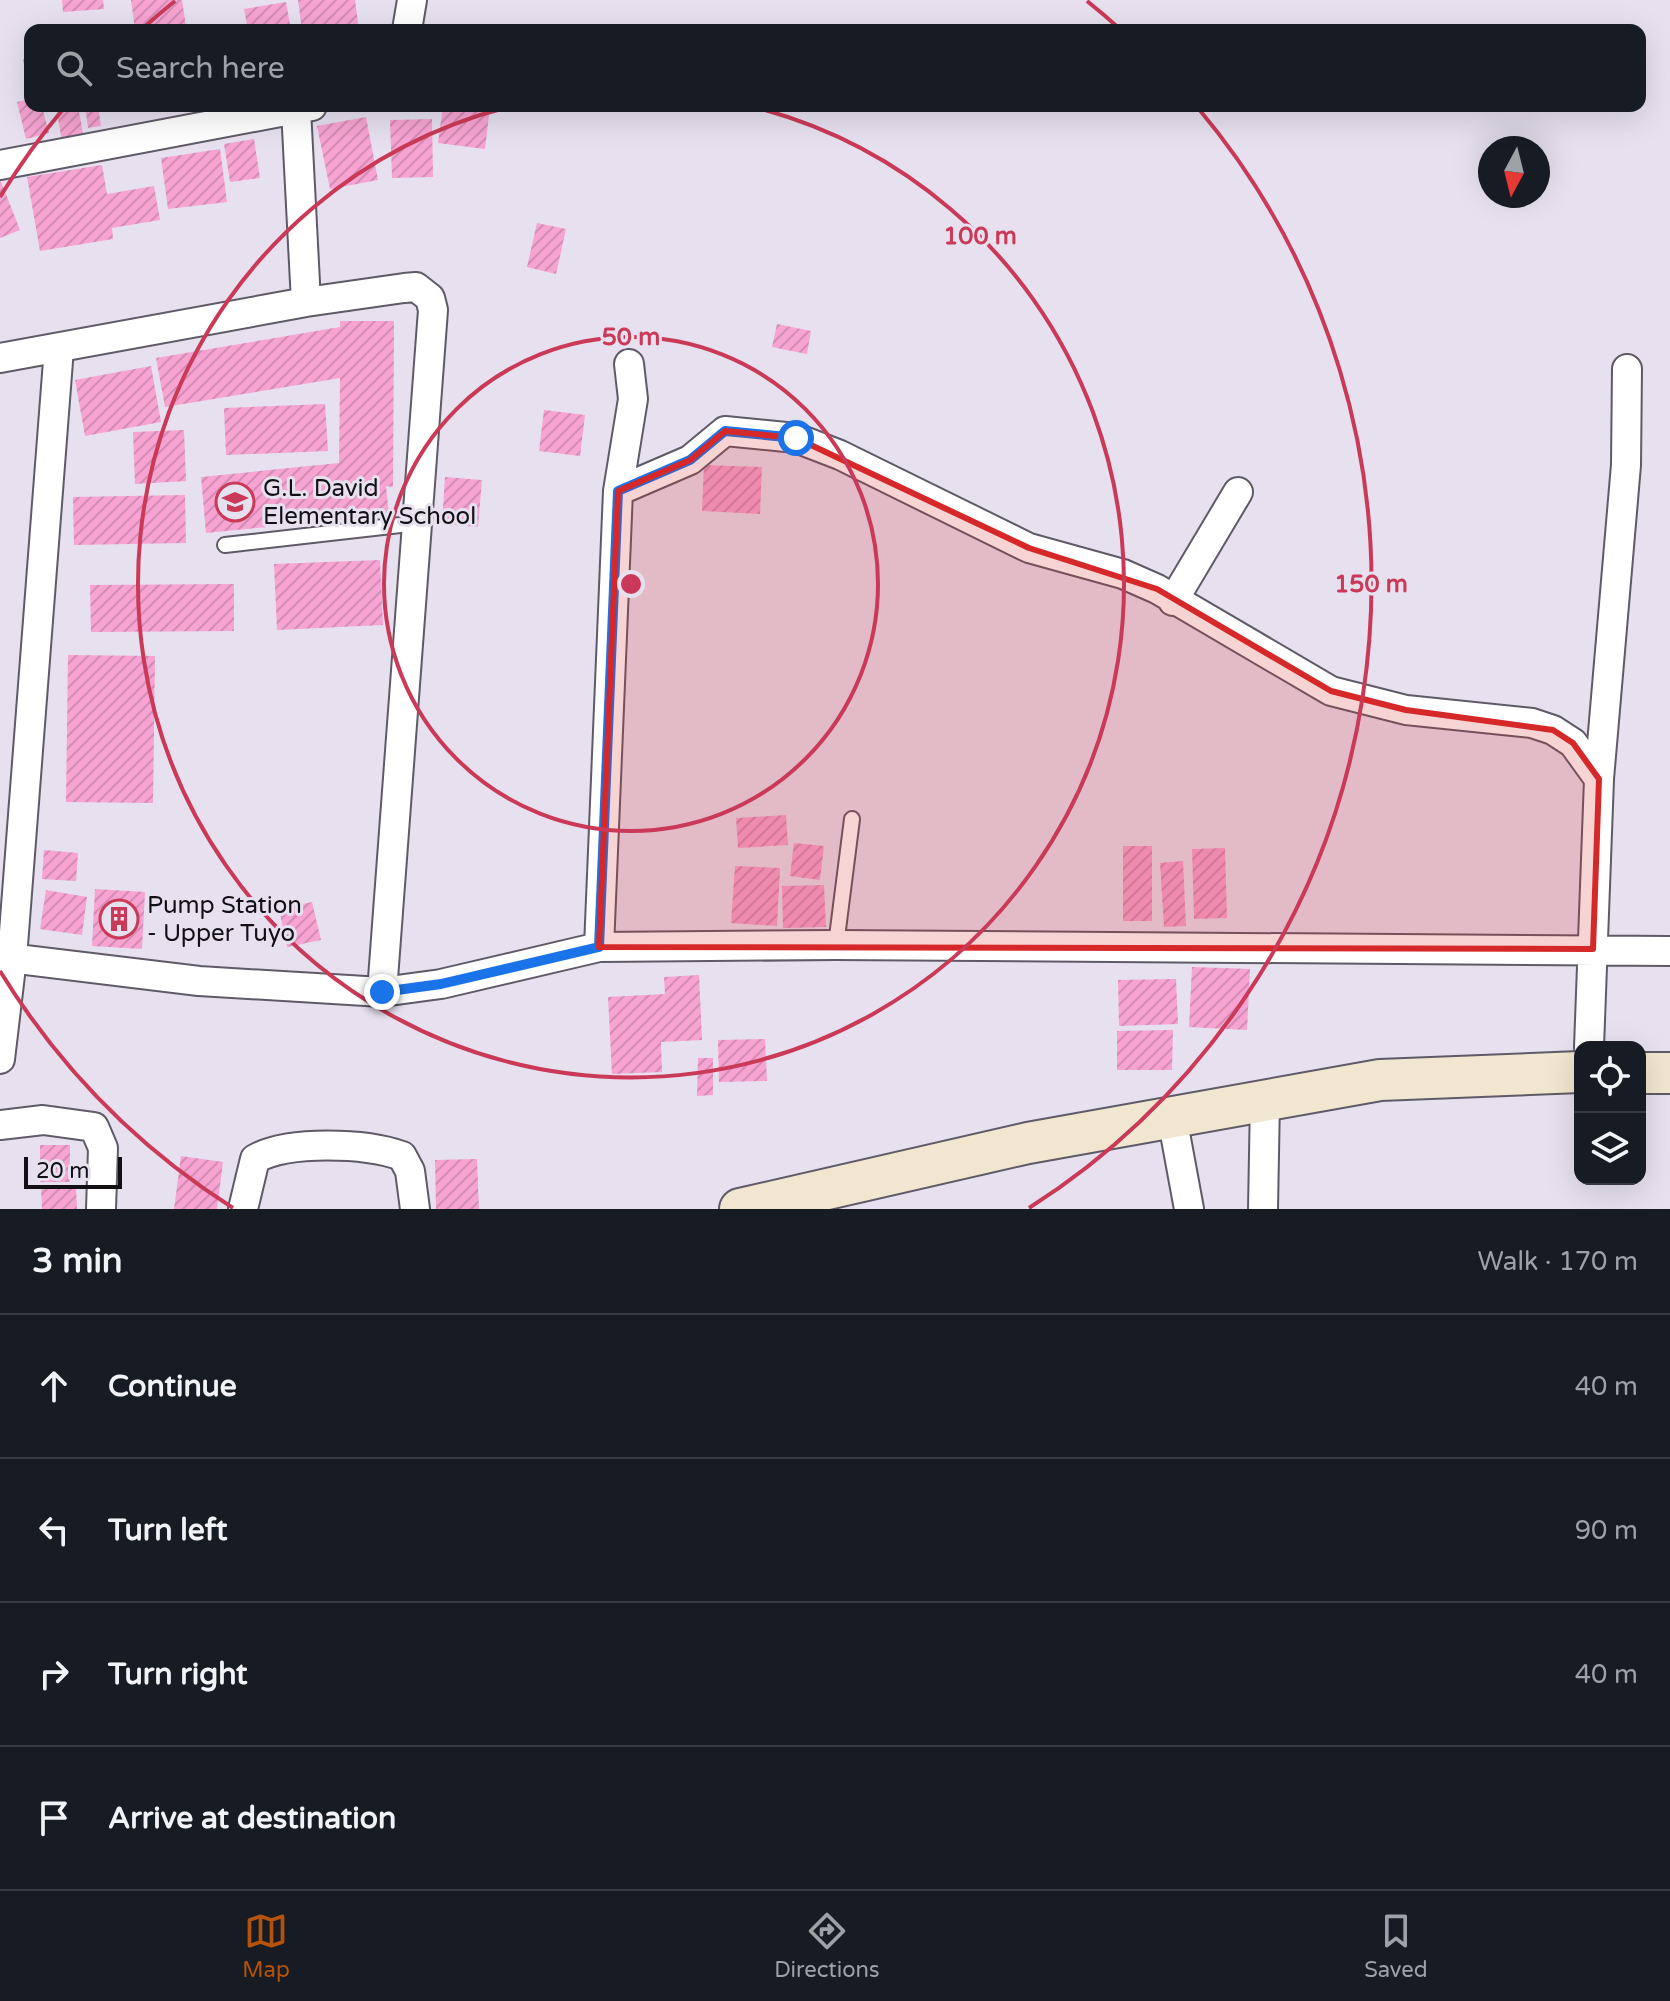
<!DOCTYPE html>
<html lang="en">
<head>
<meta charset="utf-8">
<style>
	body { margin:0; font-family:"Varela Round",sans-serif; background:#242831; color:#f1f3f6 }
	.controls { position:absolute; right:24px; bottom:24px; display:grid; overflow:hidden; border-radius:16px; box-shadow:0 8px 32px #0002 }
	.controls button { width:72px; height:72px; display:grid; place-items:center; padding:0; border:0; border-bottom:2px solid #363941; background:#171b24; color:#f1f3f6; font:40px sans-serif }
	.compass { position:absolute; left:1478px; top:136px; width:72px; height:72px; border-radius:50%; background:#171b24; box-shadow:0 8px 32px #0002; rotate:187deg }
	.scale { position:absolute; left:24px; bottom:20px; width:98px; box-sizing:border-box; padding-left:8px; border:4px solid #121015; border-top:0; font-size:22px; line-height:28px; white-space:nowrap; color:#121015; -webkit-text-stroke:6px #e6e0ef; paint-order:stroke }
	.stop { position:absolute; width:24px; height:24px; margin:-18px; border:6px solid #1a73e8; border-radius:50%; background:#fff }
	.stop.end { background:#1a73e8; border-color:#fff; box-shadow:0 2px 8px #0008 }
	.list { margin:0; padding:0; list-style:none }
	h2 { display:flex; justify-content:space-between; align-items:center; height:104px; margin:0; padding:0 32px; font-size:34px }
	h2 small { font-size:26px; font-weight:400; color:#9ea1a6 }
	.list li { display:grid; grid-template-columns:52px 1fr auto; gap:24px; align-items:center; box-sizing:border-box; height:144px; padding:0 32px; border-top:2px solid #363941 }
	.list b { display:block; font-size:30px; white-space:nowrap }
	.list em { font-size:26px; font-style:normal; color:#9ea1a6 }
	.icon { flex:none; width:44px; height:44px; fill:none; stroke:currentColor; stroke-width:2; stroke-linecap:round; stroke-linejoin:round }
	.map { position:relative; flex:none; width:1670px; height:1209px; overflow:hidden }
	.search { position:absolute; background:#171b24; box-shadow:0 8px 32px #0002; left:24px; right:24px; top:24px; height:88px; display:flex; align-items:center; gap:20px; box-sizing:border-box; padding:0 28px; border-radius:16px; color:#9ea1a6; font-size:30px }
	.sheet { height:680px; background:#171b24 }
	nav { display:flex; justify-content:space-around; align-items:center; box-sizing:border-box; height:112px; border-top:2px solid #363941; background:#171b24; font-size:22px; color:#9ea1a6 }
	nav a { display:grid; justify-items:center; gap:4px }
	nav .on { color:#b45309 }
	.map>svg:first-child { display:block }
	.building { fill:url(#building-hatch) }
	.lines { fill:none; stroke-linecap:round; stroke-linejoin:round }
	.lane-casing { stroke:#5f5a67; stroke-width:18 }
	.street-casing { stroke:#5f5a67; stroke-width:32 }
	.secondary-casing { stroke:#5f5a67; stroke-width:44 }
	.lane { stroke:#fff; stroke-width:14 }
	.street { stroke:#fff; stroke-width:28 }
	.secondary { stroke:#f1e6cf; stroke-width:40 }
	.route { stroke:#1a73e8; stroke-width:10 }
	.marked { fill:#d62828; fill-opacity:0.2; stroke:#d62828; stroke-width:6; stroke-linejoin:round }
	.ring { fill:none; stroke:#ca3a58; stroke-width:4 }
	.labels { text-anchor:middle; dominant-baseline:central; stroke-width:6; stroke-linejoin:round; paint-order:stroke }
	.poi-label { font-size:24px; fill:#121015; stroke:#e6e0ef; text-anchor:start }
	.centre { fill:#ca3a58; stroke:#e6e0ef; stroke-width:4 }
	.ring-label { font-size:24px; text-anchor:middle; font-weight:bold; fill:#ca3a58; stroke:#e6e0ef; stroke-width:6; stroke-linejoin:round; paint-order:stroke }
</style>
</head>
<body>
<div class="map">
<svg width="1670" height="1209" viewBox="0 0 1670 1209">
	<defs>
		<pattern id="building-hatch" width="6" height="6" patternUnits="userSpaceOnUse" patternTransform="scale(2)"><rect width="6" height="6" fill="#f7a4d2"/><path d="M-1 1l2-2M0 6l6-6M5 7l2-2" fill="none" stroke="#d38cb3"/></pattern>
	</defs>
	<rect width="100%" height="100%" fill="#e6e0ef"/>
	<!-- building -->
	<path class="building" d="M62 0H103L104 9 63 12Z
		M131 0H182L186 26 135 30Z
		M298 0H355L359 30H302Z
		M286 2 291 30H248L244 9Z
		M30 58V88L27 89 23 59Z
		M30 99V106H42L49 133 26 139 17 102Z
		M56 106H78L84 139 62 142Z
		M85 106H98L101 126 88 128Z
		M193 106H219V108L194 112Z
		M443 106H490L485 149 438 143Z
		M366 117 378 180 330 189 317 126Z
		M432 119 433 177 392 178 390 120Z
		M254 139 260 178 230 182 224 144Z
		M220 149 227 202 168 209 161 158Z
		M102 165 107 194 154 186 160 220 112 228 113 239 40 251 27 177Z
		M0 179 20 230 0 238Z
		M537 223 566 229 556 274 527 267Z
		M340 321H394L393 487 386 486 389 515 206 533 201 477 339 463 340 378 165 407 156 358 340 327Z
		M777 324 811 331 807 354 772 347Z
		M151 366 161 422 85 436 75 380Z
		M325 404 328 451 226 455 224 408Z
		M544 410 585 415 580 456 539 451Z
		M184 430 186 481 135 484 133 432Z
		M704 465 762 467 760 514 702 511Z
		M445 477 482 480 478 527 442 524Z
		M185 495 186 543 74 545 73 497Z
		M380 560 383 625 277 630 274 564Z
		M234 584V631L91 632 90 585Z
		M68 655 155 656 153 803 66 802Z
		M786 815 788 845 738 848 736 818Z
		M794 843 824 846 820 880 790 876Z
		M1123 846H1152V921H1123Z
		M1225 848 1227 918 1194 919 1192 849Z
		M44 850 78 853 76 881 42 879Z
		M1183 861 1186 926 1164 927 1160 863Z
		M735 866 780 868 777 926 731 923Z
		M824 885 826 927 783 928 782 886Z
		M95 889 145 892 142 949 92 946Z
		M46 890 87 897 82 935 40 929Z
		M312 902 321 940 287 947 279 909Z
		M1192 967 1250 969 1247 1030 1189 1027Z
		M699 975 702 1040 661 1042 662 1072 612 1074 608 997 665 994 664 977Z
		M1176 979 1178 1024 1119 1026 1118 980Z
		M1173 1030 1172 1070H1117V1031Z
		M765 1039 767 1081 719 1082 718 1040Z
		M698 1058H713V1095L697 1096Z
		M40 1145H70V1182H40Z
		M181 1156 223 1162 217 1209H174Z
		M477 1159 479 1209H436L435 1160Z
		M76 1187 77 1209H42L41 1188Z"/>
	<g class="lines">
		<defs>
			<path id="lane" d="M225 545 418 523
				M836 945 852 819"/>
			<path id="street" d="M407 30 412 0
				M296 109 306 302
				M0 165 312 106
				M0 358 306 302 404 288 416 287 430 298 433 310 382 992
				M618 491 690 460 725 431 796 438 840 455 1029 548 1123 574 1157 589 1331 691 1406 710 1532 723 1553 730 1573 743 1599 779
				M1173 601 1238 492
				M599 947 618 491 633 399 629 364
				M0 957 199 981 382 992 441 984 599 947 836 945 1670 951
				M1589 1047 1599 779 1626 465 1627 369
				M0 1059 12 958 59 348
				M1172 1117 1189 1209
				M0 1125 43 1120 94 1127 103 1148 101 1209
				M243 1209 255 1159C288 1140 366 1143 402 1156L410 1171 415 1209
				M1263 1209 1265 1100"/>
			<path id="secondary" d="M1640 1073H1670
				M740 1209 1028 1143 1380 1080 1580 1072"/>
		</defs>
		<!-- lane casing -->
		<use href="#lane" class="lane-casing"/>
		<!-- street casing -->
		<use href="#street" class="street-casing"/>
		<!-- secondary casing -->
		<use href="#secondary" class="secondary-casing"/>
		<!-- lane -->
		<use href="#lane" class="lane"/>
		<!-- street -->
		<use href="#street" class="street"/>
		<!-- secondary -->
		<use href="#secondary" class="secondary"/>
	</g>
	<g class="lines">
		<!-- route -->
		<path class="route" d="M382 992 441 984 599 947 618 491 690 460 725 431 796 438"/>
	</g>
	<!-- marked area -->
	<path class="marked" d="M725 431 796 438 1029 548 1157 589 1331 691 1406 710 1553 730 1573 743 1599 779 1593 949 599 947 618 491 690 460Z"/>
	<!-- distance rings -->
	<g class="ring">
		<circle cx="631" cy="584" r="247"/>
		<path d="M754 107A493 493 0 1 1 508 107"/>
		<path d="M233 1208A740 740 0 0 1 0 971M0 197A740 740 0 0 1 64 108M141 30A740 740 0 0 1 175 1M1087 1A740 740 0 0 1 1121 30M1198 108A740 740 0 0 1 1029 1208"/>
	</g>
	<!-- icons -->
	<defs>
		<symbol id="school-ring" viewBox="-11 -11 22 22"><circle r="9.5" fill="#e6e0ef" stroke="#ca3a58" stroke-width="1.5"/><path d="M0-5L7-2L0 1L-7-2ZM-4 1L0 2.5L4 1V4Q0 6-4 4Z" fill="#ca3a58"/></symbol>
		<symbol id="building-ring" viewBox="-11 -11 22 22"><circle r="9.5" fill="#e6e0ef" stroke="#ca3a58" stroke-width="1.5"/><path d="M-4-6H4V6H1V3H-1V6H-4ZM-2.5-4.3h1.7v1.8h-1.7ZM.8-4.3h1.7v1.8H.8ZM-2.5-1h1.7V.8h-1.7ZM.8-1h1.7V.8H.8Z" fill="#ca3a58"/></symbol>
	</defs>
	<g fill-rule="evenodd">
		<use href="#school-ring" x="213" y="480" width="44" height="44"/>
		<use href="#building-ring" x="97" y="897" width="44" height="44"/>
	</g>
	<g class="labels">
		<!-- poi labels -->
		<g class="poi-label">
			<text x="263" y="488">G.L. David<tspan x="263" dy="28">Elementary School</tspan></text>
			<text x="147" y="905">Pump Station<tspan x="147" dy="28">- Upper Tuyo</tspan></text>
		</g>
	</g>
	<circle cx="631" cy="584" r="12" class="centre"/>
	<g class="ring-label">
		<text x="980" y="244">100 m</text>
		<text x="631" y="345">50 m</text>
		<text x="1371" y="592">150 m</text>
	</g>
</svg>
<div class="controls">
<button><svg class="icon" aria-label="locate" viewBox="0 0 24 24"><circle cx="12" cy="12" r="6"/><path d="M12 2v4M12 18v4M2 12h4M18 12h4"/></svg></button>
<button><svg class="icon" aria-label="layers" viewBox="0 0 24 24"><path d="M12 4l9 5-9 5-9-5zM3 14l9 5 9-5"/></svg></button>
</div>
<svg class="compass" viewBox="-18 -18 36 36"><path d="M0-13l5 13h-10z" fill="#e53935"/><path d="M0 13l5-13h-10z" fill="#9ea1a6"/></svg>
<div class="scale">20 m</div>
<div class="stop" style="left:796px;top:438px"></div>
<div class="stop end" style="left:382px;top:992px"></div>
<div class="search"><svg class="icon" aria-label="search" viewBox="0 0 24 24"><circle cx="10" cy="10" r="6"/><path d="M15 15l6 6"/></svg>Search here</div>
</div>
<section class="sheet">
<h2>3 min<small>Walk · 170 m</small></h2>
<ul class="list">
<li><svg class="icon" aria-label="ahead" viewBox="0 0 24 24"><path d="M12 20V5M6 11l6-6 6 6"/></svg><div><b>Continue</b></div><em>40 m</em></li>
<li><svg class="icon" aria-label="left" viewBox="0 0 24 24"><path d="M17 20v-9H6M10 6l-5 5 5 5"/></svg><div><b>Turn left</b></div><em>90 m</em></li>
<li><svg class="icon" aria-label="right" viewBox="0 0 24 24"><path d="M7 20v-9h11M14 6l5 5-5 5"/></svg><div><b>Turn right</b></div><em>40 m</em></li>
<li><svg class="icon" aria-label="arrive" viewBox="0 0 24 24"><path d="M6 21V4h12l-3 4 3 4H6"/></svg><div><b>Arrive at destination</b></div></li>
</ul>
</section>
<nav>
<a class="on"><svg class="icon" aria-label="map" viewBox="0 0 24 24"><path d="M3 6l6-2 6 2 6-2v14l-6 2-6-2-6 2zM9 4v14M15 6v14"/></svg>Map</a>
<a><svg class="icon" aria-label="directions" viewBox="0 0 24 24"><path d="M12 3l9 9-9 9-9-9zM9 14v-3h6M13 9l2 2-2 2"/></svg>Directions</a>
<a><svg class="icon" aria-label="saved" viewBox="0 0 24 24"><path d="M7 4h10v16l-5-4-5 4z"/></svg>Saved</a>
</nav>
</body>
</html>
